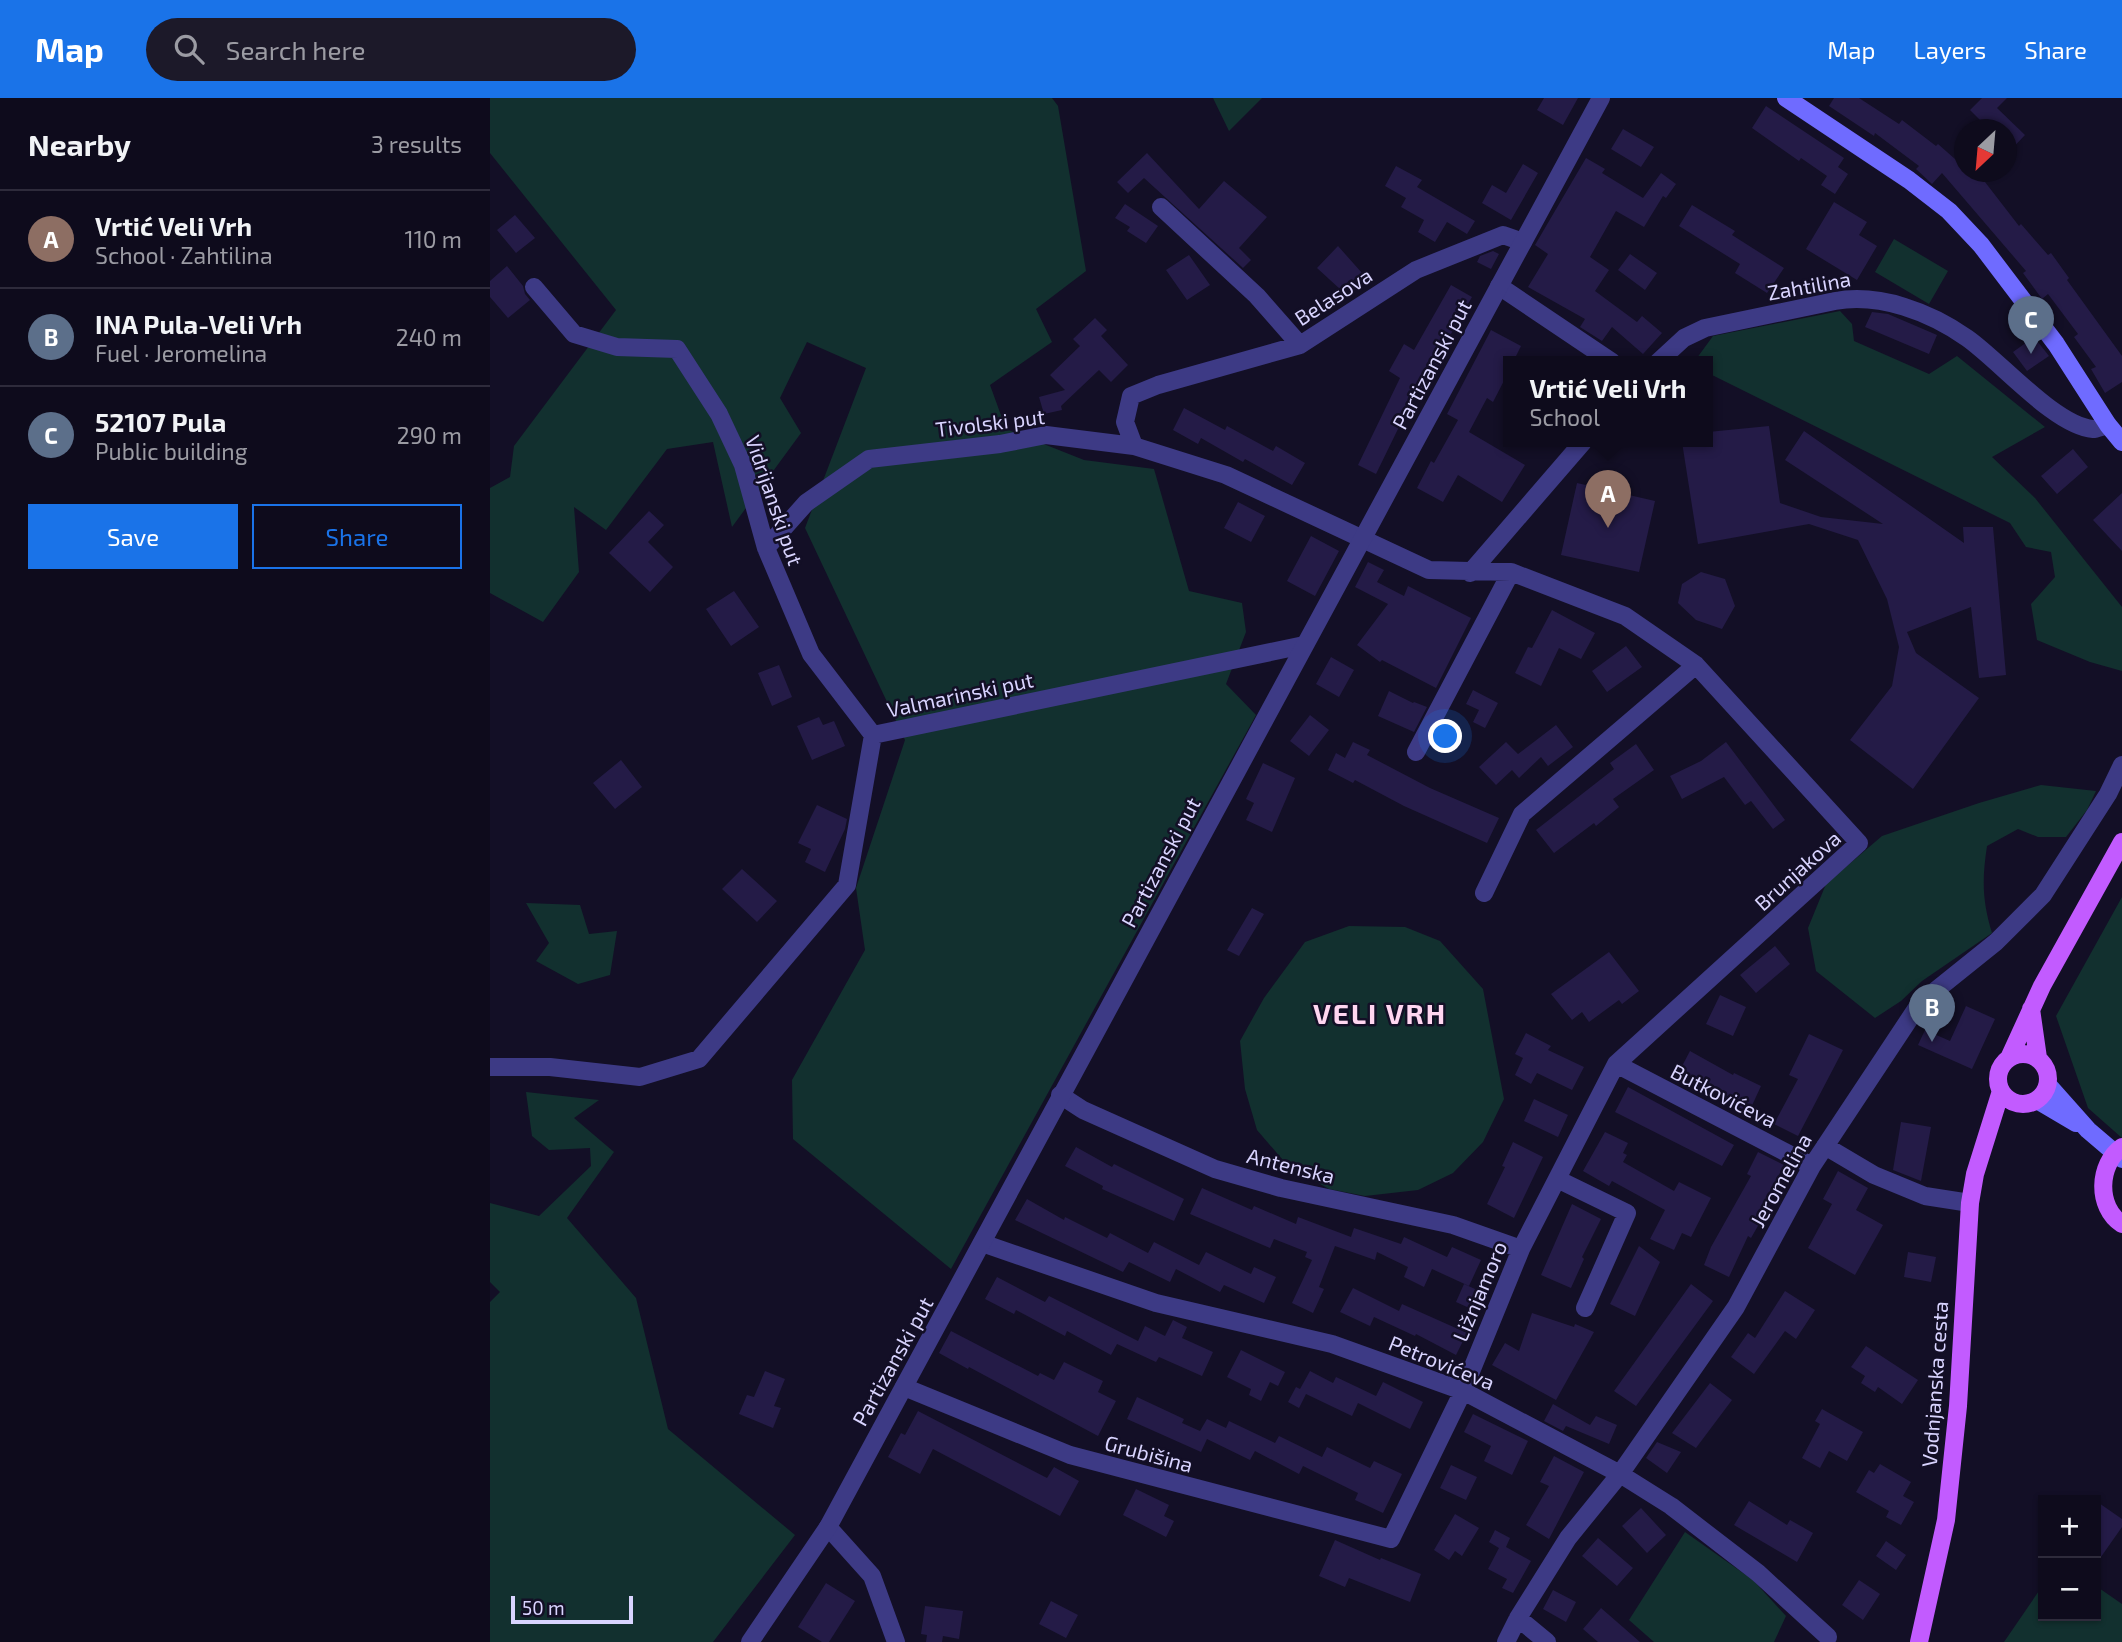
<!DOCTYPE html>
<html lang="en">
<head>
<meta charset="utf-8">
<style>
	body { margin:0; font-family:"Exo 2",sans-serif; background:#1c1929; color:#f1f3f6 }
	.controls { position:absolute; right:21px; bottom:21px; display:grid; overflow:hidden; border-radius:0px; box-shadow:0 2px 5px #0004 }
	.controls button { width:63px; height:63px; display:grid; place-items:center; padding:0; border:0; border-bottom:2px solid #2e2b3b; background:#0e0b1c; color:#f1f3f6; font:35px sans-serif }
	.compass { position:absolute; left:1464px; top:21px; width:63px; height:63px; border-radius:50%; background:#0e0b1c; box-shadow:0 2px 5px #0004; rotate:206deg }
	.scale { position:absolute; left:21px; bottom:18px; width:122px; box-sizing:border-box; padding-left:7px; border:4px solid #d9d4ff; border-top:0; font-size:19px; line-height:24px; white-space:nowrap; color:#d9d4ff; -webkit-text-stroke:5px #130f26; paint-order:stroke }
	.you { position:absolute; left:956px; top:639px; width:24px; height:24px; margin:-18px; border:5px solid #fff; border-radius:50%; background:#1a73e8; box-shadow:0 0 0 10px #1a73e833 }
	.badge { display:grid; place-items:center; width:46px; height:46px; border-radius:50%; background:#1a73e8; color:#fff; font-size:23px; font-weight:700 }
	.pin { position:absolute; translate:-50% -58px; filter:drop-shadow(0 2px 4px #0008) }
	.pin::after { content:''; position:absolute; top:37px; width:24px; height:21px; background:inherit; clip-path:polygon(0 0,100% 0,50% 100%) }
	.popup { position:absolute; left:1013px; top:258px; width:210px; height:91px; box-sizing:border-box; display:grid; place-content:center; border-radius:0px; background:#0e0b1c; filter:drop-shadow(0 2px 5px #0005); font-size:23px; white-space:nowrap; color:#9b9ba3 }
	.popup b { font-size:26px; color:#f1f3f6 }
	.popup::after { content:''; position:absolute; left:50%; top:100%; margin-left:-14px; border:14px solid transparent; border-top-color:#0e0b1c }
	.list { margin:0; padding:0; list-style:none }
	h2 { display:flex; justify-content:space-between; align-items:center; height:91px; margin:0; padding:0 28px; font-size:30px }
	h2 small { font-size:23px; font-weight:400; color:#9b9ba3 }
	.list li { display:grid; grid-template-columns:46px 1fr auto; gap:21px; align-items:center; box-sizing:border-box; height:98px; padding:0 28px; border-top:2px solid #2e2b3b }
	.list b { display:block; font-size:26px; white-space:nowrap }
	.list p { margin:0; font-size:23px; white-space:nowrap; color:#9b9ba3 }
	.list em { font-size:23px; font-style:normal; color:#9b9ba3 }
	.actions { display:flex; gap:14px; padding:21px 28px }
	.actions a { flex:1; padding:16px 0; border:2px solid #1a73e8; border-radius:0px; text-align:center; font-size:24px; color:#1a73e8 }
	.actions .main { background:#1a73e8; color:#fff }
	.icon { flex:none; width:38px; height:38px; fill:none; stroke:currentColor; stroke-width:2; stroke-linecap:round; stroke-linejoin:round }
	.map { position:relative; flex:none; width:1632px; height:1544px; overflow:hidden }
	header { display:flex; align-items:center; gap:42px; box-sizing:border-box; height:98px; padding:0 35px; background:#1a73e8; color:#fff }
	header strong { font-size:33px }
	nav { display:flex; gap:38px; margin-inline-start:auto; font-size:24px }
	.search { width:490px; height:63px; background:#1c1929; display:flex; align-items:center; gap:18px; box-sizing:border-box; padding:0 24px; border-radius:38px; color:#9b9ba3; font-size:26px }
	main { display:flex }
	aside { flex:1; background:#0e0b1c }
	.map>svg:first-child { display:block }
	.green { fill:#12302f }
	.building { fill:#241b47 }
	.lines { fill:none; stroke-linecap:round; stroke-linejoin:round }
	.minor { stroke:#3d3a85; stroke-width:18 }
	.tertiary { stroke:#3d3a85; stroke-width:18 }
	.secondary { stroke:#6f6bff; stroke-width:18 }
	.primary { stroke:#c25bff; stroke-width:18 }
	.labels { text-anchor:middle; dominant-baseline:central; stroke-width:5; stroke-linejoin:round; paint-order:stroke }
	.street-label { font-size:21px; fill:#d9d4ff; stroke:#130f26 }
	.district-label { font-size:28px; font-weight:bold; letter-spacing:2px; fill:#ffd6f0; stroke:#130f26 }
</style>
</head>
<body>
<header>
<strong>Map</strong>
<div class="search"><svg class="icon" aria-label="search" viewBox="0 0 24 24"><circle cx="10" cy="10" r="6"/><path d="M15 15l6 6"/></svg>Search here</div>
<nav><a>Map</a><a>Layers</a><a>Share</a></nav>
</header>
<main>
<aside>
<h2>Nearby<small>3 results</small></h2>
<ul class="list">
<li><span class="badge" style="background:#8d6e63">A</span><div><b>Vrtić Veli Vrh</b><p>School · Zahtilina</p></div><em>110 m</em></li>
<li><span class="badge" style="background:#5c6f8a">B</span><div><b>INA Pula-Veli Vrh</b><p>Fuel · Jeromelina</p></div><em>240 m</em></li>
<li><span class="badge" style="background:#5c6f8a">C</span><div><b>52107 Pula</b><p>Public building</p></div><em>290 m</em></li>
</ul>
<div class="actions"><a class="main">Save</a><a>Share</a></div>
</aside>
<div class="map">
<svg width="1632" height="1544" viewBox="0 0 1632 1544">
	<rect width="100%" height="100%" fill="#130f26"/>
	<!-- green -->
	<path class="green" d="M0 0H562L568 8 596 173 546 211 562 244 500 287 516 331 594 362 664 371 699 493 752 505 756 534 736 586 766 617 461 1171 303 1041 302 982 375 852 366 790 415 642 315 430 376 270 317 244 290 300 311 335 242 429 223 344 177 351 116 432 84 409 89 474 53 524 0 495V390L20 379 24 348 126 212 0 55Z
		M723 0H772L739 33Z
		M1404 141 1458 173 1439 206 1385 174Z
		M1350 213 1362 226 1364 243 1439 276 1467 258 1555 329 1502 359 1545 400 1632 509V573L1600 564 1547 542 1541 506 1565 479 1561 454 1536 449 1520 425 1218 275V264H1204L1223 238Z
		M1551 687 1606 693 1597 712 1576 739H1548L1528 731 1497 748C1492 781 1492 802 1502 835L1432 883 1411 903 1385 920 1326 873 1318 830 1336 786 1392 738 1489 705Z
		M1632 799V1040L1598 1010 1566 918Z
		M36 805 90 807 99 836 127 833 120 877 88 886 46 863 59 845Z
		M859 828 915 829 950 843 993 891 1014 1001 993 1044 963 1075 928 1092 875 1098 839 1091 798 1068 767 1032 755 991 750 943 774 900 815 844Z
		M36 994 109 1002 84 1020 124 1054 77 1120 146 1200 178 1331 305 1437 223 1544H0V1204L10 1194 0 1184V1105L49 1118 101 1068 100 1050 59 1052 42 1038Z
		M1195 1434 1263 1482 1296 1518 1284 1544H1164L1139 1522Z
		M1553 1487V1518H1606V1488L1632 1506V1544H1514Z"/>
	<!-- building -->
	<path class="building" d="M1054 0H1088L1073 27 1047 12Z
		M1344 0H1369L1409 26 1412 22 1446 48 1448 46 1474 69V74H1507L1495 84 1529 128 1531 126 1558 157 1561 155 1579 180 1577 182 1632 258V284L1615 295 1601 271 1606 269 1584 239 1588 236 1558 196 1552 201 1533 175 1536 173 1452 75 1442 86 1426 71 1429 68 1385 35 1384 38 1339 8Z
		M1492 0H1517L1507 10 1535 37 1516 57V32H1500L1480 12Z
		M1276 8 1354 60 1348 69 1358 76 1345 96 1331 87 1337 78 1311 60 1309 63 1262 30Z
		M1133 31 1164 49 1151 69 1121 51Z
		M657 55 709 111 734 83 777 119 749 150 761 162 753 170 654 80 638 95 627 84Z
		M1096 60 1115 71 1112 75 1153 100 1171 75 1186 86 1176 100 1173 98 1154 129 1126 113 1100 159 1119 172 1105 193 1147 224 1152 218 1172 235 1153 256 1122 229 1112 243 1090 229 1095 221 1038 189 1058 156 1045 147Z
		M1033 66 1048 75 1021 122 992 105 1002 87 1016 95Z
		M906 68 932 82 927 89 985 123 977 136 957 124 945 144 928 134 934 122 911 109 916 100 895 88Z
		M1344 104 1377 124 1369 137 1387 148 1367 182 1316 151Z
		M635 106 668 128 656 145 637 133 640 129 625 120Z
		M1202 107 1245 133 1242 137 1294 170 1277 195 1245 175 1250 166 1189 128Z
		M25 117 45 140 26 155 7 132Z
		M848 148 872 175 851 192 827 170Z
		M1003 153 1009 156 1001 171 987 164 990 158Z
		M1140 156 1167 175 1155 192 1128 172Z
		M699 157 720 187 697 202 676 172Z
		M17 168 33 188 35 196 40 202 18 220 0 199V183Z
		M961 187 982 199 945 264 951 267 936 294 928 290 886 376 868 367 910 280 899 273 914 246 924 252Z
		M1382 214 1398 216 1447 237 1439 256 1375 229Z
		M605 220 617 232 611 238 638 267 621 284 609 272 571 308 572 312 554 316 549 299 575 292 560 277 590 248 583 241Z
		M1001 232 1031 248 1023 264H1018V275L1003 304 997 300 979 334 1035 367 1012 404 968 377 953 404 927 390 941 363 944 365 968 322 957 316Z
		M1544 239 1559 258 1537 273 1523 254Z
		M694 310 735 332 737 328 783 353 786 348 815 365 802 387 755 361 753 364 711 340 708 346 683 332Z
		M1279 328 1290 405 1331 419 1393 426 1295 362 1314 333 1474 445 1473 429H1503L1516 577 1489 580 1481 509 1417 534 1426 555 1489 600 1423 691 1360 642 1402 588 1409 549 1397 501 1368 442 1319 426 1208 446 1192 344H1218V334Z
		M1583 351 1598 369 1567 396 1551 378Z
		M1087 385 1165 403 1149 474 1071 457Z
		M1632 395V453L1603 422Z
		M748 404 775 418 761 444 734 430Z
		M159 413 174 427 158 444 183 469 160 494 119 455Z
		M821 438 849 453 825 498 797 483Z
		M878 464 894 472 887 484 914 498 918 488 981 520 946 590 892 562 890 564 867 547 898 506 865 489Z
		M1211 474 1235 481 1245 508 1232 531 1206 522 1188 505 1192 486Z
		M244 493 269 529 241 548 216 511Z
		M1062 512 1105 535 1091 561 1069 550 1051 588 1025 575 1038 549 1042 550Z
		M1136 548 1152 569 1117 594 1102 573Z
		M841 559 864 572 849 599 826 586Z
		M289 567 302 599 282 608 268 575Z
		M983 592 1008 605 995 630 983 624 989 612 976 606Z
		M899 593 923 605 924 604 937 609 924 634 888 618Z
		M820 617 839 632 819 658 800 643Z
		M329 619 333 627 344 623 355 648 322 662 307 628Z
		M1066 627 1083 649 1058 668 1051 659 1029 680 1022 672 1006 687 989 669 1016 644 1028 656Z
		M863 644 880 652 877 657 940 690 1009 720 997 745 914 708 865 682 863 685 838 672 846 655 855 660Z
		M1236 644 1295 722 1283 731 1261 703 1255 707 1234 679 1192 701 1180 678 1211 663Z
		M1146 646 1164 672 1123 701 1129 709 1106 728 1104 725 1064 755 1046 732 1124 671 1120 665Z
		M131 662 152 689 125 711 103 685Z
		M773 665 805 680 782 734 756 722 764 705 756 701Z
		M327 707 357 721 355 731 335 774 315 764 321 751 308 745Z
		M252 771 287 803 267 824 232 791Z
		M762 810 774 816 749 858 737 852Z
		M1285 848 1300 866 1266 895 1250 877Z
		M1119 854 1149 893 1132 906 1129 902 1099 924 1092 914 1082 922 1061 896Z
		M1230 897 1256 909 1243 938 1216 926Z
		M1476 908 1505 921 1482 971 1428 947 1435 932 1460 943Z
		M1036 935 1061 948 1058 952 1094 969 1082 992 1047 975 1041 986 1025 977 1033 960 1025 956Z
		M1319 936 1353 952 1308 1038 1284 1026 1308 981 1299 977Z
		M1200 953 1243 977 1244 975 1271 988 1259 1014 1231 1001 1234 996 1190 972Z
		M1138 989 1244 1047 1232 1068 1125 1014Z
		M1044 1001 1078 1017 1068 1039 1034 1023Z
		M1411 1024 1441 1029 1431 1083 1403 1072Z
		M1115 1034 1138 1045 1133 1055 1137 1057 1133 1064 1184 1093 1189 1084 1221 1100 1201 1139 1192 1135 1184 1152 1160 1141 1175 1112 1122 1083 1119 1088 1093 1073Z
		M1023 1044 1053 1059 1024 1120 997 1106 1015 1069 1012 1068Z
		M586 1049 622 1069 624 1066 694 1101 684 1123 612 1091 613 1088 575 1068Z
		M1268 1054 1294 1067 1275 1104 1280 1107 1261 1140 1258 1138 1239 1179 1214 1167 1221 1149 1261 1078 1257 1076Z
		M1348 1073 1378 1090 1366 1112 1393 1127 1365 1177 1318 1150 1342 1106 1333 1101Z
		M712 1090 762 1112 764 1108 806 1126 808 1119 861 1139 864 1130 911 1146 914 1139 957 1159 962 1149 991 1162 979 1188 942 1171 934 1189 914 1179 918 1169 887 1154 885 1162 845 1148 829 1189 834 1191 823 1215 802 1205 822 1162 815 1159 817 1154 784 1141 780 1150 700 1116Z
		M537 1101 574 1122 575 1119 617 1140 620 1135 658 1155 664 1144 709 1167 716 1154 761 1176 764 1169 786 1179 774 1205 734 1187 730 1194 686 1171 680 1184 639 1164 633 1174 525 1122Z
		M1082 1106 1111 1121 1092 1159 1094 1161 1081 1190 1051 1177Z
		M1149 1148 1170 1164 1145 1218 1120 1206Z
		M1418 1154 1446 1159 1441 1184 1414 1179Z
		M507 1179 555 1204 559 1198 648 1243 655 1228 675 1238 683 1222 697 1229 692 1240 723 1254 712 1278 669 1259 666 1264 627 1246 621 1257 577 1233 575 1238 526 1212 524 1216 495 1201Z
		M974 1186 996 1196 988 1214 966 1204Z
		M1201 1186 1223 1203 1146 1308 1124 1293Z
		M863 1190 909 1213 912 1206 977 1235 966 1257 926 1236 925 1238 884 1219 880 1228 850 1214Z
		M1295 1193 1325 1212 1306 1241 1295 1233 1264 1276 1241 1259 1258 1235 1265 1240Z
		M1042 1215 1084 1229 1085 1226 1104 1234 1066 1302 1002 1267 1015 1245 1029 1253Z
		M461 1233 548 1278 550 1275 564 1282 574 1264 613 1283 608 1294 626 1303 608 1338 479 1269 478 1271 449 1255Z
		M1376 1248 1428 1282 1412 1306 1388 1289 1385 1294 1371 1285 1375 1278 1361 1269Z
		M751 1252 795 1274 788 1288 780 1284 771 1303 759 1297 761 1291 737 1279Z
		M275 1273 295 1281 284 1308 291 1310 283 1330 249 1316 257 1297 264 1299Z
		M820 1273 843 1285 846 1279 886 1298 893 1284 933 1304 920 1331 868 1305 862 1318 816 1296 809 1310 798 1304 806 1289 810 1291Z
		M1220 1285 1242 1302 1206 1350 1182 1335Z
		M647 1299 694 1321 692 1325 710 1333 717 1321 736 1330 739 1323 785 1345 789 1338 832 1359 837 1349 880 1370 884 1363 912 1376 893 1415 865 1402 868 1395 813 1368 809 1376 765 1353 760 1362 717 1341 711 1354 637 1321Z
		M1063 1306 1100 1327 1106 1318 1127 1327 1119 1346 1076 1328 1073 1333 1054 1323Z
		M1332 1311 1373 1334 1357 1363 1339 1353 1330 1370 1312 1360 1330 1326 1325 1323Z
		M428 1313 557 1380 564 1369 589 1383 570 1418 443 1351 430 1376 398 1359 411 1335 415 1337Z
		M983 1316 1038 1343 1022 1377 994 1363 1001 1348 974 1334Z
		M1167 1344 1191 1354 1177 1375 1156 1360Z
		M1064 1358 1094 1374 1059 1441 1036 1427 1059 1388 1050 1384Z
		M1390 1366 1421 1384 1413 1398 1424 1404 1411 1427 1396 1419 1399 1413 1366 1394 1379 1372 1384 1375Z
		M961 1367 987 1379 976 1402 950 1390Z
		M646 1391 679 1407 674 1418 684 1423 676 1439 633 1417Z
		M1259 1403 1297 1427 1300 1422 1323 1435 1307 1464 1244 1427Z
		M1606 1403 1632 1421V1429L1606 1466Z
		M1151 1410 1176 1437 1157 1455 1132 1428Z
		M965 1416 989 1430 972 1458 965 1453 959 1462 944 1452Z
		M1005 1432 1020 1440 1016 1449 1041 1463 1023 1495 1012 1490 1017 1481 998 1471 1009 1450 999 1444Z
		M1108 1440 1143 1470 1127 1488 1092 1458Z
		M845 1442 890 1462 891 1460 931 1476 920 1504 859 1480 855 1489 829 1478Z
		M1396 1443 1416 1457 1406 1472 1386 1458Z
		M1369 1482 1390 1496 1373 1522 1352 1507Z
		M336 1485 365 1503 339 1544H332L308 1529Z
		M1063 1492 1086 1504 1076 1524 1053 1511Z
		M561 1503 588 1517 576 1540 549 1526Z
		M435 1508 473 1513 469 1541 453 1538 452 1544H436L437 1537 431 1536Z
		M1111 1510 1150 1544H1108L1093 1531Z"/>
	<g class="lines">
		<!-- minor -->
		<path class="minor" d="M671 109 767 198 810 247
			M1009 188 1122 264
			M44 189 84 236 127 249 187 251 229 316 253 367 276 450 321 556 383 637
			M1168 264 1194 240 1215 230 1345 203C1390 195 1440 214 1477 240 1510 263 1565 328 1603 331 1607 331 1613 328 1618 327
			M644 348 635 324 641 298 668 287 810 247 926 172 1013 137 1033 144
			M276 450 316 405 379 361 510 346 556 337 644 348 736 377 939 472 1021 474 1135 518 1206 567 1369 745 1126 966 1031 1151 973 1293 901 1441 580 1357 414 1289
			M980 475 1093 344
			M926 654 1021 474
			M994 795 1032 716 1206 567
			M1126 966 1322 1068
			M0 969H60L150 979 209 961 357 787 383 637 814 547
			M570 997 593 1012 725 1071 791 1090 963 1127 1031 1151
			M1335 1048 1384 1077 1435 1098 1480 1105
			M1067 1081 1137 1115 1095 1210
			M492 1145 666 1205 842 1246 973 1293 1130 1376 1181 1408 1268 1475 1338 1539
			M338 1429 382 1478 406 1544
			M1028 1520 1057 1544
			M1016 1544 1028 1520 1078 1440 1130 1376 1246 1209 1322 1068 1430 905 1506 844 1553 797 1618 696 1632 667"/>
		<!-- tertiary -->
		<path class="tertiary" d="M260 1544 338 1429 1111 0"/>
		<!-- secondary -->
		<path class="secondary" d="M1296 0 1419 82 1459 113 1491 147 1566 246 1618 327 1632 344
			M1558 987 1598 1032 1632 1061
			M1547 1002 1586 1025"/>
		<!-- primary -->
		<path class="primary" d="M1541 911 1548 960
			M1508 981a25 25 0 1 1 50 0a25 25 0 1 1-50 0Z
			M1520 958 1552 888 1632 744
			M1632 1049C1608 1066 1606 1109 1632 1126
			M1429 1544 1456 1422 1468 1308 1480 1105 1485 1076 1511 993"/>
	</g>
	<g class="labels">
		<!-- street labels -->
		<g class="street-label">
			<text transform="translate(1319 187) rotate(-10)">Zahtilina</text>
			<text transform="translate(843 198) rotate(-33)">Belasova</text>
			<text transform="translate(941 266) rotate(-62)">Partizanski put</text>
			<text transform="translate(500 324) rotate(-7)">Tivolski put</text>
			<text transform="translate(285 402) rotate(71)">Vidrijanski put</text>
			<text transform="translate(470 596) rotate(-12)">Valmarinski put</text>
			<text transform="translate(670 764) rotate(-62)">Partizanski put</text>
			<text transform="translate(1307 772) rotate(-42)">Brunjakova</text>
			<text transform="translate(1234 997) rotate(27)">Butkovićeva</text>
			<text transform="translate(801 1067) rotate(14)">Antenska</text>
			<text transform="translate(1290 1082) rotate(-61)">Jeromelina</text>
			<text transform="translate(989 1193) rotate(-67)">Ližnjamoro</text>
			<text transform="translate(402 1263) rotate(-61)">Partizanski put</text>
			<text transform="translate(952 1264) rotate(22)">Petrovićeva</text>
			<text transform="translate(1444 1286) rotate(-86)">Vodnjanska cesta</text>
			<text transform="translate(659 1355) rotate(15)">Grubišina</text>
		</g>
		<!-- district labels -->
		<g class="district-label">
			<text x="890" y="915">VELI VRH</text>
		</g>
	</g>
</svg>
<div class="controls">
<button>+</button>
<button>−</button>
</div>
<svg class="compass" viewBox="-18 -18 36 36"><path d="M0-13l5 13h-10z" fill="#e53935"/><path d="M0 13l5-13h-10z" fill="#9b9ba3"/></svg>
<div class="scale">50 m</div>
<div class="you"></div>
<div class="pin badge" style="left:1118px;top:430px;background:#8d6e63">A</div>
<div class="popup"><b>Vrtić Veli Vrh</b>School</div>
<div class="pin badge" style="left:1442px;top:944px;background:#5c6f8a">B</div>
<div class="pin badge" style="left:1541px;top:256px;background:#5c6f8a">C</div>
</div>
</main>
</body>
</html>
